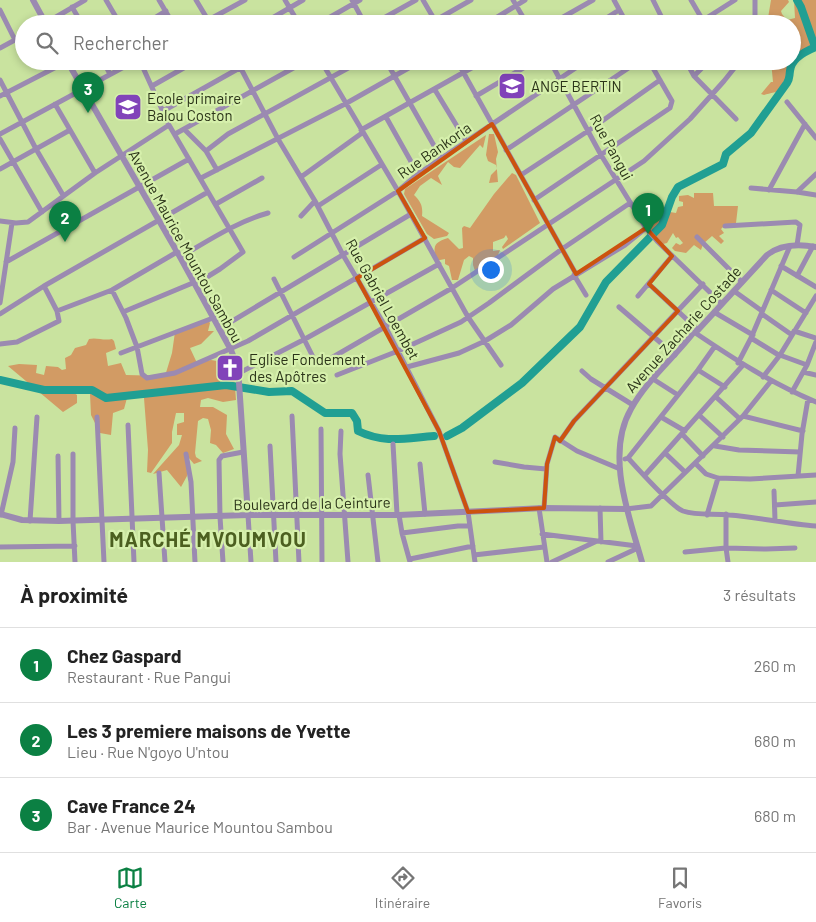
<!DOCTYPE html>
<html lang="fr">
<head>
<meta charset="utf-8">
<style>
	body { margin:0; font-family:Barlow,sans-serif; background:#f6f6f6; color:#222 }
	.you { position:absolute; left:490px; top:269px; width:18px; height:18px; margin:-12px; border:4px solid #fff; border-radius:50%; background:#1a73e8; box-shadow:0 0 0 8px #1a73e833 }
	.badge { display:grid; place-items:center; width:32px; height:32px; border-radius:50%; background:#0b8043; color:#fff; font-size:16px; font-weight:700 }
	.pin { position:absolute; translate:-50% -41px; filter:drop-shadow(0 1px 2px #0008) }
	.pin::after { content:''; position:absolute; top:26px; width:18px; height:15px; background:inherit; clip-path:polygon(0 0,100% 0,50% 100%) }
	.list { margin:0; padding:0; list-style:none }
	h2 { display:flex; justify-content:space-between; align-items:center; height:65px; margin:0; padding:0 20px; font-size:21px }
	h2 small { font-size:16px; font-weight:400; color:#767676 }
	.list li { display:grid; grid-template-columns:32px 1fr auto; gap:15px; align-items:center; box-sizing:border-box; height:75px; padding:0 20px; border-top:1px solid #e0e0e0 }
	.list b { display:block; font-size:19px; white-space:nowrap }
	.list p { margin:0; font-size:16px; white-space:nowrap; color:#767676 }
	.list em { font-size:16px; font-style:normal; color:#767676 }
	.icon { flex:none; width:28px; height:28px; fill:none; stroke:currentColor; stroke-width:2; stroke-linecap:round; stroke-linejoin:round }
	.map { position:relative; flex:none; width:816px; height:562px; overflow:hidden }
	.search { position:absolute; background:#fff; box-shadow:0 2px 8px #0003; left:15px; right:15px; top:15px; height:55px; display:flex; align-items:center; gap:12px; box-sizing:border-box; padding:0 18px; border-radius:28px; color:#767676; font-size:19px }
	.sheet { height:290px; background:#fff }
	nav { display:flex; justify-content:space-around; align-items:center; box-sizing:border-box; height:70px; border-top:1px solid #e0e0e0; background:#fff; font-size:14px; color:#767676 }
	nav a { display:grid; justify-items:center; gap:2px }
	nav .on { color:#0b8043 }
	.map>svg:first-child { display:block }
	.green { fill:#d29b64 }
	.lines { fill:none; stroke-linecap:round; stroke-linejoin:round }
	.river { stroke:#209f93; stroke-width:8 }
	.minor { stroke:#9b8ab1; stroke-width:5 }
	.tertiary { stroke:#9b8ab1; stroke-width:6 }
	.marked { fill:none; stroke:#cc530e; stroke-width:4; stroke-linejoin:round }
	.labels { text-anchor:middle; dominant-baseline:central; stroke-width:4.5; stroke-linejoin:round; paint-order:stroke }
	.poi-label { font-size:15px; fill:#2a3318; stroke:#d6f0ac; text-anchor:start }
	.street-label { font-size:15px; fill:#2a3318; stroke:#d6f0ac }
	.district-label { font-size:20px; font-weight:bold; letter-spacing:1px; fill:#4c6020; stroke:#d6f0ac }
</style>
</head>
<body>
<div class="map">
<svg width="816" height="562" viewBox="0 0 816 562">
	<rect width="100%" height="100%" fill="#c9e39f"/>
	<!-- green -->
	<path class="green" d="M771 0H788L789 2 781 11 782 14 787 20 795 18 794 0H816V48C806 51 793 60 790 71 788 78 790 84 783 89 778 92 770 93 764 95L761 94 771 82H773L771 61H792V24H767Z
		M489 134H494L498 152 496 159 498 182 489 183 491 175 497 169 496 165 488 161 486 155Z
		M486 135 483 148 480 145 460 168 454 167 448 162 438 176 442 185 431 178 420 186 414 195C421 202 423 206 422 216L449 233 447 236 434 239 427 234 404 194 405 189Z
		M512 173 516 175 540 223 503 249 502 247 508 239 506 235 504 238 493 242V251L500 250 498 255 475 271 473 265V258L469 256 464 260 458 280H452L449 266 445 264V259L435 261C434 245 433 243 448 238L459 249 463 248 462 228 464 226 470 228 494 194Z
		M694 193H713L714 206H738L736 223 724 226 721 229 724 233 719 236 724 241 721 244 712 236 703 244 701 250 694 245 686 253 675 251 672 248 676 243 680 245 683 243 678 237 676 238 673 233 667 243 663 244C647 228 646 226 652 205L658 202 659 208 661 205 667 209 669 205H671L670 212 676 213 678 207 683 206V202L679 201V196L688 195 694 198Z
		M207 319 210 323 208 331H214L201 344 190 348 197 363 211 360 217 361V370L221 376 234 374 236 400 223 402 208 398 201 400 200 407H213L227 415 226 434 234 449 223 453 216 445 210 443 211 430 208 419 203 418 198 421 195 453 196 457 202 461 194 464 188 457 187 476 181 487 167 470 153 474 179 445 182 435H177V424L184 422V413H176L172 432V443L151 473 147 472 148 450 144 398H127L124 409 113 413 111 435 100 433 91 415 90 394 74 393 77 395V403L63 412 8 366 19 364 37 365 36 373 44 375 46 366 58 367 62 370 66 369 65 358 71 355 75 348 86 345 89 339C97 337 103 341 112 339L114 341 116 349 106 353 108 366 121 363 126 375 165 376 172 353 175 332Z"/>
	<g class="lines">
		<!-- river -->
		<path class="river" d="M797 0 801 7 815 47
			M0 380 44 390H92L106 398 226 385 269 392 292 391 325 413H352L357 421 358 431C385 444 406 438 434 436
			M447 436 462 428 522 383 580 327 606 282 662 225 672 197 678 187 723 164 726 154 751 133 787 83C790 78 789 77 790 71 791 59 806 51 816 47"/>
		<!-- minor -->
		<path class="minor" d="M106 0 120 24
			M159 0 173 24
			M196 0 208 20
			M285 0 299 24
			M352 0 365 24
			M423 0 437 24
			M513 0 527 24
			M614 0 627 24
			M653 0 665 24
			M691 0 705 24
			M755 0V24
			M72 7 82 24
			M0 10 15 40
			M44 24 85 0
			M107 24 117 18
			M145 24 166 11
			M201 24 245 0
			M262 24 303 0
			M318 24 360 0
			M373 24 416 0
			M429 24 471 0
			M486 24 525 0
			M551 24 593 0
			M597 24 619 10
			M697 24 735 0
			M0 48 24 35
			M103 61 110 74
			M237 61 278 139 315 201 343 255 385 326 439 431 468 512 475 562
			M321 61 398 191 468 317 501 365
			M386 61 441 158
			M457 61 576 274
			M550 61 601 155 646 228 658 242 722 304
			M686 61 694 76 736 119
			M694 76 709 61
			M0 80 36 149 63 195
			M152 86 196 61
			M435 90 466 141
			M0 96 68 61
			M476 96 535 61
			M787 102 816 138
			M55 104 95 173
			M163 111 252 61
			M386 117 418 174
			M184 129 206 151 217 170
			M361 130 484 61
			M0 134 135 61
			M175 134 306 61
			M0 139 42 212
			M506 150 639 61
			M206 151 228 134 361 61
			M0 169 70 130
			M521 175 588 131 660 80
			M301 177 362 133
			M201 178 345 104 421 61
			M751 188 797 192 816 195
			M769 190 805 124
			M797 192 816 174
			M534 200 670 108 672 101 649 61
			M216 204 262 178
			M318 206 381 165
			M301 216 315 201
			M0 221 16 223 28 222 95 173 169 125
			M725 226 796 222 800 225 797 245
			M697 237 742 282
			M180 257C208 241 236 222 268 213
			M294 257 398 191 418 174 586 61
			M6 262 189 159
			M781 266 816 287
			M574 275 586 295
			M797 276 813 246
			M274 279 315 361 317 363 321 364 452 288 644 161 690 119 724 81 740 61
			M649 284 698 330
			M112 290 126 318 137 347 142 374 147 378 175 373 248 341 425 238
			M771 290 806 313
			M734 291 762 311
			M638 296 672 256
			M0 303 12 223
			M619 307 675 355
			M57 311 112 290 177 252
			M123 312 207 277 220 269 243 252 169 125 140 61
			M714 312 753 335
			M0 314 44 286 208 192
			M762 314 792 335
			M219 329 411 214
			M794 331 816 338
			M694 332C734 359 771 383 816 402
			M751 338 777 354 807 365
			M0 344 17 342 59 321 57 311 44 286
			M121 353 213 318
			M738 363 751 338 790 246
			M407 367 459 353 485 341 511 325 553 289 625 245 646 228
			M698 370 725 387
			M582 371 591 379 633 405
			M803 372 816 375
			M239 373 305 339 439 264
			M337 375 398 351 461 322 489 303 562 249 630 203
			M763 377 780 355 816 296
			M653 379 678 395
			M792 392 807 365 816 342
			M716 397 740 419
			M699 415 723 437
			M292 416 299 562
			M743 416 803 431
			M97 417 104 562
			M661 417 685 431
			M128 425 134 562
			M321 429 322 562
			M341 431 340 454 348 562
			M682 434 703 456
			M560 441 574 421 703 284
			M393 444 397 514
			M270 446 276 562
			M715 446 739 450 800 452
			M665 453 685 472
			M73 454V521L75 562
			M186 454 191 482 195 562
			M58 456 59 521
			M628 458C637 468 672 507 683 511 698 516 714 513 729 515 758 517 787 524 816 526
			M625 459 628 458 698 370 715 346
			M495 462 524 467 546 469
			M695 463 706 474 718 478 750 479 816 475
			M420 464 425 514
			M159 473 165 562
			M368 475 378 562
			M645 475 743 365
			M798 476 802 434 808 399
			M774 491 775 520
			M775 505 816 502
			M539 508 547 562
			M544 508 547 464 555 437 577 451 620 469
			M600 508 601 542
			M626 509 651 506 743 416 771 381
			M726 514V548L728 562
			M1 515 13 462 15 428
			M248 515 251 562
			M399 515 402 533 410 562
			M707 515 718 478
			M30 521 37 417
			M402 533 458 526H470
			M542 534 637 546
			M0 547 75 546
			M685 552 726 548 766 549 795 548
			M474 555 544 547
			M410 559 473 546
			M223 562 220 517 219 460 222 456 243 452
			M552 562 597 541
			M608 562 638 548"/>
		<!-- tertiary -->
		<path class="tertiary" d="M33 0 46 24
			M67 61 180 257 231 350 238 368 248 515
			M0 514 22 520 59 521 248 515H399L544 508 626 509
			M642 562C629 516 605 454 631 409 647 380 674 358 694 332L698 330 767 255C781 244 800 244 816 247"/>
	</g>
	<!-- marked area -->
	<path class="marked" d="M492 124 576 274 646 228 672 256 649 284 678 311 574 421 560 441 555 437 547 464 544 508 468 512 439 431 357 278 425 238 398 191Z"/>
	<!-- icons -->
	<defs>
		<symbol id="school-square" viewBox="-11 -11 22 22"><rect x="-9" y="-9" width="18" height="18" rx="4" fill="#8143b9" stroke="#d6f0ac"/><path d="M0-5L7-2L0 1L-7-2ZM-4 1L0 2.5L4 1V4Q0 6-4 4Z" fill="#fff"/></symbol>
		<symbol id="church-square" viewBox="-11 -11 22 22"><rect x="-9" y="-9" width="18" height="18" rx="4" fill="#8143b9" stroke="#d6f0ac"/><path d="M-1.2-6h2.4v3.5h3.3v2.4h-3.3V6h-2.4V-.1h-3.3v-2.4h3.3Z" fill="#fff"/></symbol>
	</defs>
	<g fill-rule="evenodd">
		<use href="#school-square" x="496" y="70" width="32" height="32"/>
		<use href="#school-square" x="112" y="91" width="32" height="32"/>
		<use href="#church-square" x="214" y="352" width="32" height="32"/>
	</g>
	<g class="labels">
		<!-- poi labels -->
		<g class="poi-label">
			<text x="531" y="86">ANGE BERTIN</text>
			<text x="147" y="98">Ecole primaire<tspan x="147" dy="17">Balou Coston</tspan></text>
			<text x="249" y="359">Eglise Fondement<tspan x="249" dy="17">des Apôtres</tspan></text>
		</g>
		<!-- street labels -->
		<g class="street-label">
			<text transform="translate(612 147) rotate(61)">Rue Pangui</text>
			<text transform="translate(434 150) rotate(-35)">Rue Bankoria</text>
			<text transform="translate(186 246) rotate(61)">Avenue Maurice Mountou Sambou</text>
			<text transform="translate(383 299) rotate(61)">Rue Gabriel Loembet</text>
			<text transform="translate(683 329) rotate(-48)">Avenue Zacharie Costade</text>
			<text transform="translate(312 503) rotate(-1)">Boulevard de la Ceinture</text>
		</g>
		<!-- district labels -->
		<g class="district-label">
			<text x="208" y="539">MARCHÉ MVOUMVOU</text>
		</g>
	</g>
</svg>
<div class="you"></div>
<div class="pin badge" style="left:648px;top:234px">1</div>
<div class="pin badge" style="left:65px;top:242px">2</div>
<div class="pin badge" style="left:88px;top:113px">3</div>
<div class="search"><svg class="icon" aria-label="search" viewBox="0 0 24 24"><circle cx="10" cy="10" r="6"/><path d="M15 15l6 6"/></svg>Rechercher</div>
</div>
<section class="sheet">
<h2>À proximité<small>3 résultats</small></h2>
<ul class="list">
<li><span class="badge">1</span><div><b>Chez Gaspard</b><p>Restaurant · Rue Pangui</p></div><em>260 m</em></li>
<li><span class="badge">2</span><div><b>Les 3 premiere maisons de Yvette</b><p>Lieu · Rue N'goyo U'ntou</p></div><em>680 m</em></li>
<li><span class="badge">3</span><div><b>Cave France 24</b><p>Bar · Avenue Maurice Mountou Sambou</p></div><em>680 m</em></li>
</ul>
</section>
<nav>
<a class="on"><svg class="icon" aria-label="map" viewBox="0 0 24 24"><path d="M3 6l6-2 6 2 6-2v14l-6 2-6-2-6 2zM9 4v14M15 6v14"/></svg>Carte</a>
<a><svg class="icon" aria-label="directions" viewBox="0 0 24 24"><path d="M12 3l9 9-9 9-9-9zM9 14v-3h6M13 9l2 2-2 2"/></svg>Itinéraire</a>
<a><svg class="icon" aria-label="saved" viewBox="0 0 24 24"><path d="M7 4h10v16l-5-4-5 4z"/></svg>Favoris</a>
</nav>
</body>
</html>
